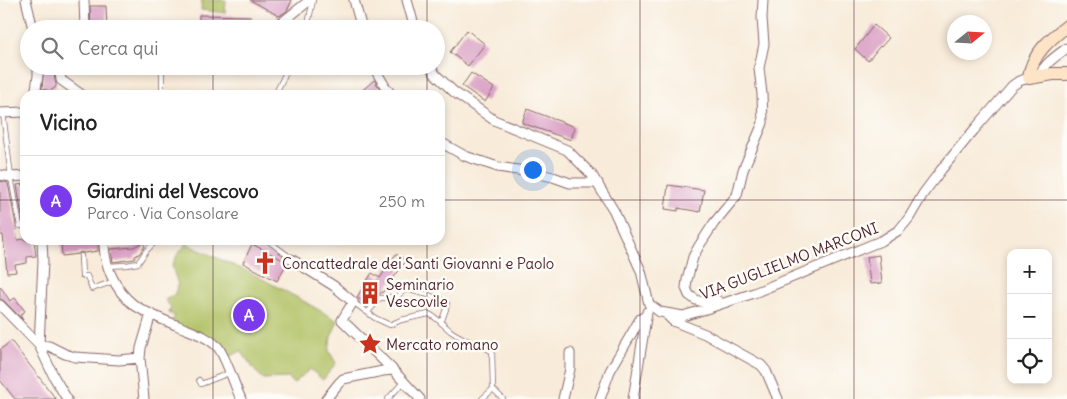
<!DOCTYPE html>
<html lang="it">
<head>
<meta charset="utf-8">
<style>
	body { margin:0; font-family:Delius,sans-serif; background:#f2f2f2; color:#222 }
	.controls { position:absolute; right:15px; bottom:15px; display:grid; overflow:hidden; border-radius:10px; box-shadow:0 2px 8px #0003 }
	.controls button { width:45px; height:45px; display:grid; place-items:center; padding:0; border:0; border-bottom:1px solid #e0e0e0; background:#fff; color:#222; font:25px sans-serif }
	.compass { position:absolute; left:947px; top:15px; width:45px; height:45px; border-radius:50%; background:#fff; box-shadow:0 2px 8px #0003; rotate:72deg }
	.you { position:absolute; left:532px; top:169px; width:18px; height:18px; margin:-12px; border:4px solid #fff; border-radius:50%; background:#1a73e8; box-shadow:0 0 0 8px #1a73e833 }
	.badge { display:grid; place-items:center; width:32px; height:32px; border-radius:50%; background:#7c3aed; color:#fff; font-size:16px; font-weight:700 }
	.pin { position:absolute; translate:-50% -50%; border:2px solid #fff; box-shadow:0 1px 5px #0006 }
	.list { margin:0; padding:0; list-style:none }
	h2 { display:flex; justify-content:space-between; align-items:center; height:65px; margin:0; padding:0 20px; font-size:21px }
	h2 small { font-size:16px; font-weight:400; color:#767676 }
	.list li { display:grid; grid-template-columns:32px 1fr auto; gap:15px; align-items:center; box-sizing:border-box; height:90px; padding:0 20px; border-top:1px solid #e0e0e0 }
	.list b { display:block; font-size:19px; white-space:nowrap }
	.list p { margin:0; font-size:16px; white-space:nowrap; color:#767676 }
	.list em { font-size:16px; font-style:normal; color:#767676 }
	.icon { flex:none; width:28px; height:28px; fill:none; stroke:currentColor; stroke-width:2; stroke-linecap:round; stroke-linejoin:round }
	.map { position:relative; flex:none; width:1067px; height:399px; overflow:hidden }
	.search { position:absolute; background:#fff; box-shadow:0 2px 8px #0003; left:20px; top:20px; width:425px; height:55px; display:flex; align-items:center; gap:12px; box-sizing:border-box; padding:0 18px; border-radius:28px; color:#767676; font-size:19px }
	.panel { position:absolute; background:#fff; box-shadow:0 2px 8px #0003; left:20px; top:90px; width:425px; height:155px; border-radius:15px }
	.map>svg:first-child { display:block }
	.green { fill:#b0c164; stroke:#7d7048 }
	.building { fill:#daa0c5 }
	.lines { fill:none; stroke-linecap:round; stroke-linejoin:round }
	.service-casing { stroke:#876668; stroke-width:6 }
	.minor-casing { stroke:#876668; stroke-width:11 }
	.secondary-casing { stroke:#876668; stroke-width:14 }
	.service { stroke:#fff; stroke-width:4.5 }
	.minor { stroke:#fff; stroke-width:9 }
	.secondary { stroke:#fee4c6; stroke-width:12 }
	.grid { fill:none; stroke:#4a1f2b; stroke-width:1; stroke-opacity:0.55 }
	.labels { text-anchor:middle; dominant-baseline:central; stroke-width:5; stroke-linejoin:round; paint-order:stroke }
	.street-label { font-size:15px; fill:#4a1f2b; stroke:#fdfcf7 }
	.poi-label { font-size:15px; fill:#4a1f2b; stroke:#fdfcf7; text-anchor:start }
</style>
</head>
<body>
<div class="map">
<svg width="1067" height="399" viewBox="0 0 1067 399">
	<rect width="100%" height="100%" fill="#fdfcf7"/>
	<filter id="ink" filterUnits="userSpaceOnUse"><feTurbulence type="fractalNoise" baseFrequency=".02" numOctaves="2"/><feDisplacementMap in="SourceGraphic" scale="10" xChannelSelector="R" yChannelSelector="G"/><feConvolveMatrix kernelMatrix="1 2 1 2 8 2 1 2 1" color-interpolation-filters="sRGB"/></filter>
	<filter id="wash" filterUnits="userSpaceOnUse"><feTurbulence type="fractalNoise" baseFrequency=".0096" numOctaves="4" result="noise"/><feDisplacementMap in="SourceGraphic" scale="20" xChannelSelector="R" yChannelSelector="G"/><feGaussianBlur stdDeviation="1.12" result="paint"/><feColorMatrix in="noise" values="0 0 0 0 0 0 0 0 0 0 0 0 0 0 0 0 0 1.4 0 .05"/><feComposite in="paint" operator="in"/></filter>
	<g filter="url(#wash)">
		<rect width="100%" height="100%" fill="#f8ebd9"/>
		<!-- green -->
		<path class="green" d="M202 0H226L225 13 201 10Z
			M187 243 193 247 255 275 300 299 338 321 331 337 329 351 336 363 323 380 310 369 293 384 289 378 264 379 256 372 241 351 224 360 223 350 171 323 175 316 169 313 171 307 165 300 174 295 178 285 172 266 177 255Z"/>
		<g id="blocks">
			<!-- building -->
			<path class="building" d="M250 0H292L287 11 279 16Z
				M90 6H106L107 29H91Z
				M199 15 250 16V29H199Z
				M874 25 889 38 881 47 880 46 868 61 855 49Z
				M467 30 485 44 468 66 450 52Z
				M44 66H53L55 81 56 84V87L50 91 42 89Z
				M471 73 494 88 485 102 462 86Z
				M374 80 384 95H357Z
				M527 109 575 127 571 140 522 123Z
				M0 181 8 183 16 225 17 240 25 239V240H34L36 256 27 257V263L15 265 16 272 7 273 3 235H0Z
				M25 184V222H23L17 185Z
				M668 185 704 190 700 212 678 208V211L665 209Z
				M73 240H98V251L84 253 80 252 78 254 62 256 61 243 73 241Z
				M143 242 145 246 139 254 135 256V259L113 262 111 249 134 247Z
				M252 244 285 261 287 263 277 281 243 263Z
				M396 254 406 261 383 292 377 295 368 306 357 297 372 273 380 278Z
				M879 255 882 283 870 284 867 257Z
				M0 286 10 301 15 298 25 311 20 315 23 320 4 301 0 299Z
				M11 341 56 399H15L0 380V350Z"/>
		</g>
	</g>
	<g filter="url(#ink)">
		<use href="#blocks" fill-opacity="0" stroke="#876668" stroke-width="1"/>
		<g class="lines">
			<defs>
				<path id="service" d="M307 29 313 0
					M162 95V66
					M275 95 289 66
					M3 113 11 177 20 226H25
					M267 240 287 255
					M81 256 82 276H87L92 289 114 281
					M108 266 127 265 138 263 146 251 157 240
					M353 302 375 318 390 325 401 320 429 314C438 318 444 326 452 332 464 340 479 345 492 351L493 389 482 399
					M368 312 380 298 396 297 406 289 429 295 447 303 446 309 441 323
					M199 380 201 384 229 373
					M493 389 503 399
					M388 399 404 381"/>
				<path id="minor" d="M26 0 32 25
					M84 0 85 29
					M354 0 362 29
					M407 0 415 29
					M271 29 285 20 310 0
					M59 66 61 80 82 95
					M373 66 386 88 392 95
					M430 66 435 74 454 92 494 120 567 150 592 175 614 211 641 271 649 304 660 312 683 316 706 309 754 293 883 240 899 230 909 218 923 194 941 170 974 130 1012 86 1019 81 1029 78
					M1039 76C1044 64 1056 56 1067 48
					M35 95 38 76V66
					M0 113 25 112
					M440 142 465 156 498 167 530 172 553 177 570 183H598
					M0 175 11 177 25 176
					M104 240C103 263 115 291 134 305 145 312 163 320 176 325 190 331 205 335 217 346 225 354 235 387 241 399
					M291 259 334 286 353 302 342 320 393 370 420 399
					M717 300 706 303 696 300 689 295 686 288 687 280 693 257 699 246 714 223 737 195 743 170 763 123 762 94 759 68 764 44 762 18 763 0
					M0 305 39 345 54 377 67 399
					M665 313 673 321 705 334 761 365 766 371 778 399
					M39 345 43 261 42 240
					M39 345 49 346 65 354 75 357 119 360 140 358
					M144 399 140 358 141 348 151 314
					M326 399 339 383 343 379 383 371 393 370
					M563 399 570 369V353
					M600 399 610 371 640 319 646 316
					M633 399 647 312"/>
				<path id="secondary" d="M1067 26C1050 39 1031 55 1029 78L1053 74H1067"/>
			</defs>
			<!-- service casing -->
			<use href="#service" class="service-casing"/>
			<!-- minor casing -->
			<use href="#minor" class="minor-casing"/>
			<!-- secondary casing -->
			<use href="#secondary" class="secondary-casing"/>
			<!-- service -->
			<use href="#service" class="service"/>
			<!-- minor -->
			<use href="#minor" class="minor"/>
			<!-- secondary -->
			<use href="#secondary" class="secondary"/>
		</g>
	</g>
	<!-- grid -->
	<path class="grid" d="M213 0V29M427 0V29M640 0V399M854 0V399M213 66V95M427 66V95M0 200H25M440 200H1067M213 240V399M427 240V399"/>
	<!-- icons -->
	<defs>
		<symbol id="church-bare" viewBox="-9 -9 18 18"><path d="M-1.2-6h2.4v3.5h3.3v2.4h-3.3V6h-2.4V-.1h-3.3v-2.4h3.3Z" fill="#c8321e" stroke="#fdfcf7" stroke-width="2.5" paint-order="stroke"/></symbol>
		<symbol id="building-bare" viewBox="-9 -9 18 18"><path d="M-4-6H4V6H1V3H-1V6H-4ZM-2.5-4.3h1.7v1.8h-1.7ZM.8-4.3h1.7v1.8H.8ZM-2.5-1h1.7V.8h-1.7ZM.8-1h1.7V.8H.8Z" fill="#c8321e" stroke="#fdfcf7" stroke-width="2.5" paint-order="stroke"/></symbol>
		<symbol id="sight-bare" viewBox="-9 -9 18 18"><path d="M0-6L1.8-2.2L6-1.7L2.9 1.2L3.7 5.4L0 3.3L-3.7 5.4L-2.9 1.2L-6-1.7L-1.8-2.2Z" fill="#c8321e" stroke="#fdfcf7" stroke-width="2.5" paint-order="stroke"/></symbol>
	</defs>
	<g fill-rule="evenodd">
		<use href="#church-bare" x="249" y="247" width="32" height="32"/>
		<use href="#building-bare" x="354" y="277" width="32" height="32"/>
		<use href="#sight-bare" x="354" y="328" width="32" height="32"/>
	</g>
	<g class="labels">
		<!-- street labels -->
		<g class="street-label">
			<text transform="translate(789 261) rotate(-21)">VIA GUGLIELMO MARCONI</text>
		</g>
		<!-- poi labels -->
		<g class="poi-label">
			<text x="282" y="263">Concattedrale dei Santi Giovanni e Paolo</text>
			<text x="386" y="284">Seminario<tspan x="386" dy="17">Vescovile</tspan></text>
			<text x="386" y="344">Mercato romano</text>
		</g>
	</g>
</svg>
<div class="controls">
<button>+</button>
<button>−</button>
<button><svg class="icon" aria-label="locate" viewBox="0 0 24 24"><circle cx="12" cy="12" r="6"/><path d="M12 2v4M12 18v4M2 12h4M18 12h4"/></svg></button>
</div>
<svg class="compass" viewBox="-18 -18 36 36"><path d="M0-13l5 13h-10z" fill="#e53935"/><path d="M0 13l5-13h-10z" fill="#767676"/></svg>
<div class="you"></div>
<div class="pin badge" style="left:249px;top:315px">A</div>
<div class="search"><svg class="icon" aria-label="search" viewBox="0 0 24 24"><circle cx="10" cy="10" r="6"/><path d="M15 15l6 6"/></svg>Cerca qui</div>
<section class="panel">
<h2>Vicino<small></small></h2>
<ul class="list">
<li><span class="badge">A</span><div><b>Giardini del Vescovo</b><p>Parco · Via Consolare</p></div><em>250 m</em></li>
</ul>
</section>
</div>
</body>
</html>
